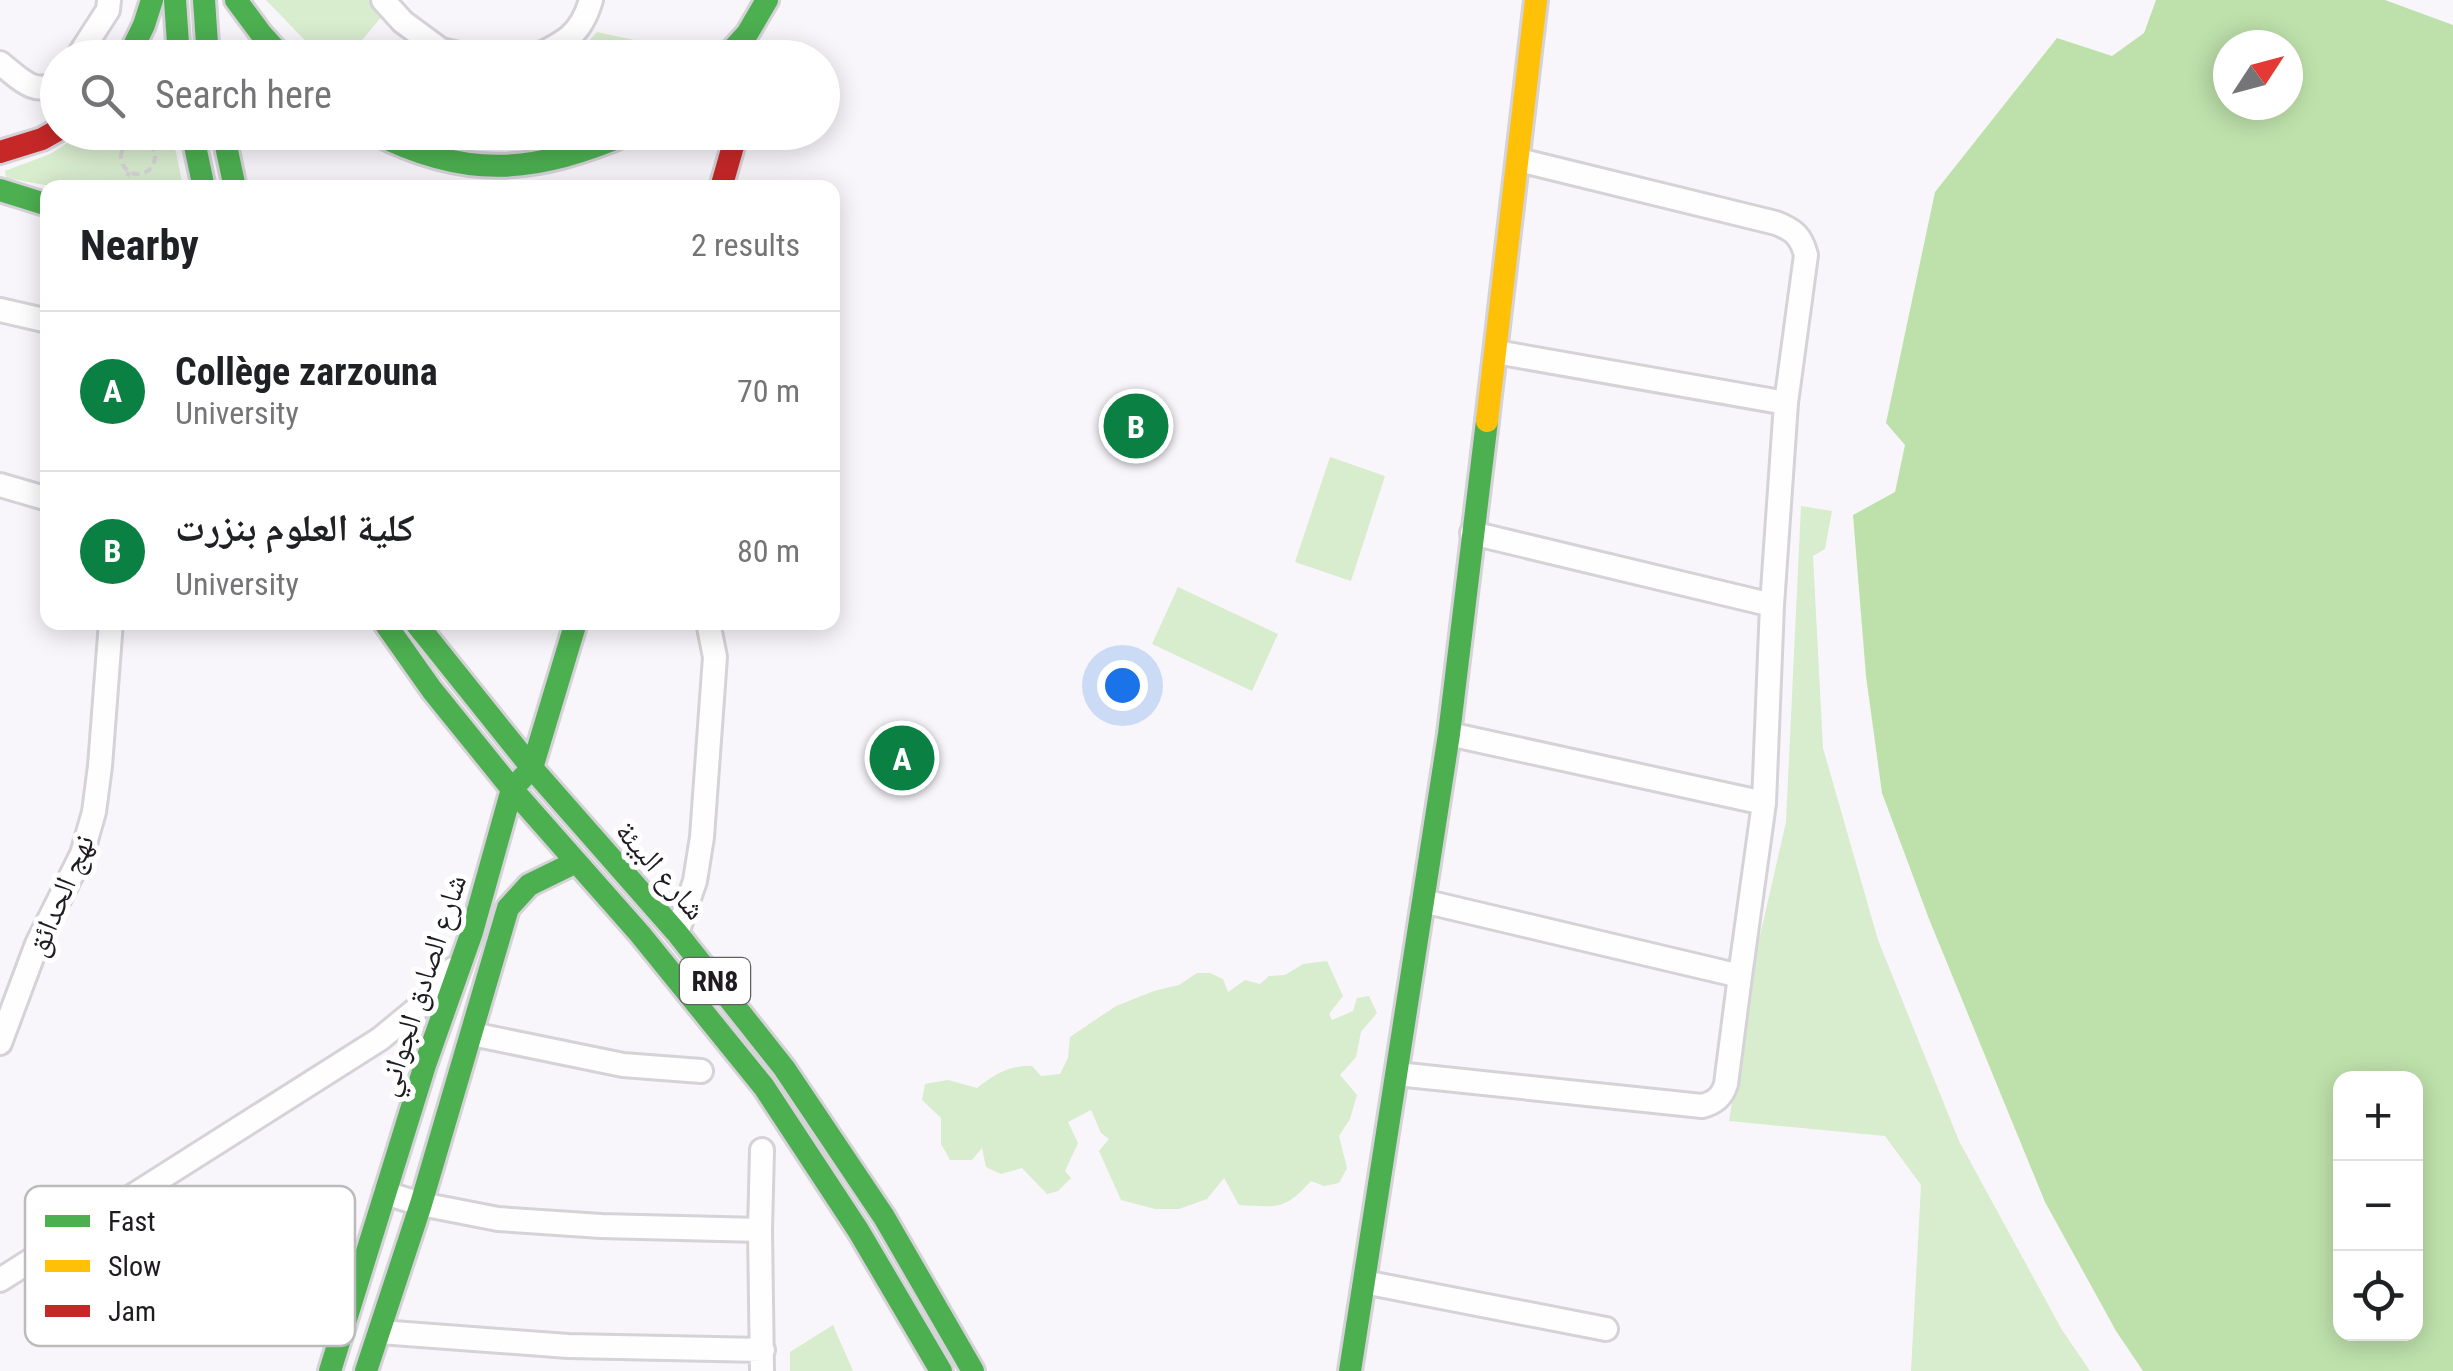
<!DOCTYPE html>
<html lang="en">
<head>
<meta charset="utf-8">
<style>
	body { margin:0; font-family:"Roboto Condensed","Noto Naskh Arabic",sans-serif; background:#f2f2f2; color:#202124 }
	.controls { position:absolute; right:30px; bottom:30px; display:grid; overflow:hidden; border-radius:20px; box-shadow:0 5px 25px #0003 }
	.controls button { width:90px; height:90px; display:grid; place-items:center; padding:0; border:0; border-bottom:2px solid #e0e0e0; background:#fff; color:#202124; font:50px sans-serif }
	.compass { position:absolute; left:2213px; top:30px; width:90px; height:90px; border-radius:50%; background:#fff; box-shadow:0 5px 25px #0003; rotate:54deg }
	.you { position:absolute; left:1122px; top:685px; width:35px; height:35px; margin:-25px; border:8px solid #fff; border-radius:50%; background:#1a73e8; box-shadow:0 0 0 15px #1a73e833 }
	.badge { display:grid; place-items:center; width:65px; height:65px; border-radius:50%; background:#0b8043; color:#fff; font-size:32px; font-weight:700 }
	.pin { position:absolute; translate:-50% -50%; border:5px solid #fff; box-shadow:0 2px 10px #0006 }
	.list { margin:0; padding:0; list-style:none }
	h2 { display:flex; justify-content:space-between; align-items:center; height:130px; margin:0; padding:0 40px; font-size:42px }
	h2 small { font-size:32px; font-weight:400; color:#757577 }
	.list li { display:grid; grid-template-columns:65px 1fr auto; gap:30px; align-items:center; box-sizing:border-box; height:160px; padding:0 40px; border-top:2px solid #e0e0e0 }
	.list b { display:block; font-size:38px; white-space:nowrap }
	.list p { margin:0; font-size:32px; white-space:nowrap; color:#757577 }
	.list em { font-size:32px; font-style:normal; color:#757577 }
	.icon { flex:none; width:55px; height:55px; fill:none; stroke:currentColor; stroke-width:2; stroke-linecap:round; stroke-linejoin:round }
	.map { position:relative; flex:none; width:2453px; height:1371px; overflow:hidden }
	.search { position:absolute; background:#fff; box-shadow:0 5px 25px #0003; left:40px; top:40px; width:800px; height:110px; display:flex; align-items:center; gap:25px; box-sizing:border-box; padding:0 35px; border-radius:55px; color:#757577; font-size:38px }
	.panel { position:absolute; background:#fff; box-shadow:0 5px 25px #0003; left:40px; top:180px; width:800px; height:450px; border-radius:20px }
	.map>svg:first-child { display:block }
	.green { fill:#d8ecce }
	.water { fill:#bee1ab; fill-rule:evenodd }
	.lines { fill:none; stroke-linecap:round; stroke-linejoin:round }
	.street-casing { stroke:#d5d2d8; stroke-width:28 }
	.fast-casing { stroke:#d5d2d8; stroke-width:28 }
	.slow-casing { stroke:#d5d2d8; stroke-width:28 }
	.jam-casing { stroke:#d5d2d8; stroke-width:28 }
	.path { stroke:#d5d5d6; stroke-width:4; stroke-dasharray:8 5; stroke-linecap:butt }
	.street { stroke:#fefefe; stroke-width:22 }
	.fast { stroke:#4caf50; stroke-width:22 }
	.slow { stroke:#ffc107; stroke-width:22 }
	.jam { stroke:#c62828; stroke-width:22 }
	.labels { text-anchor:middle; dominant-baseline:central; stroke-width:10; stroke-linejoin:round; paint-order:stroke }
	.shield { fill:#fff; stroke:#625f64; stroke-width:2.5 }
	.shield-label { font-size:28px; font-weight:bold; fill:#1e1b21 }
	.street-label { font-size:30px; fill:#1e1b21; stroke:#fff }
	.key { fill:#fff; stroke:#bcbbbc; stroke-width:2.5 }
	.key-label { font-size:28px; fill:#1e1b21 }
</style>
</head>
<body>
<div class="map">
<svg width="2453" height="1371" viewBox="0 0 2453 1371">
	<rect width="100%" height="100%" fill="#f8f6fb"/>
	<!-- green -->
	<path class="green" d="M266 0H369L383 15 348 57H321Z
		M597 32 680 50 676 57H568L582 49Z
		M83 133H172L183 187H56L6 178 5 171 50 154Z
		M1330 457 1385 476 1351 581 1295 562Z
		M1801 506 1832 511 1825 549 1813 556 1823 748 1878 940 1959 1141 2062 1330 2090 1371H1911L1921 1185 1885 1136 1729 1121 1756 953 1786 822Z
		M1178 587 1278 634 1252 691 1152 644Z
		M1327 961 1343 996 1329 1014 1332 1020 1353 1011 1357 998 1369 996 1377 1013 1361 1032 1356 1057 1340 1075 1357 1095 1350 1119 1339 1136 1347 1168 1339 1183 1324 1186 1311 1181C1284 1211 1277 1207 1239 1205L1224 1178 1207 1199 1179 1209H1155L1121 1200 1099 1151 1109 1139 1101 1133 1091 1110 1068 1122 1078 1143 1065 1171 1071 1178 1058 1191 1047 1194 1022 1168 1001 1174 986 1167 982 1148 972 1160H950L941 1144V1118L922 1100 925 1084 948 1080 977 1088C995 1074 1009 1065 1032 1066L1041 1076 1060 1074 1068 1058 1070 1037 1116 1006 1154 991 1179 985 1197 973H1210L1223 979 1228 992 1245 980 1260 984 1269 976 1285 975 1303 964Z
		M833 1325 853 1371H790V1352Z"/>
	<!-- water -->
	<path class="water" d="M2156 0H2385L2453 25V1371H2143L2116 1331 2045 1202 1929 919 1882 793 1866 676 1853 515 1895 492 1905 445 1886 423 1935 192 2057 38 2112 56 2144 33ZM2228 45H2288V105H2228ZM2340 1078H2416V1334H2340Z"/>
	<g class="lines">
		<defs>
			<path id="street" d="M383 0 403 22 441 50 475 58
				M77 58 108 10 109 0
				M533 58C564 43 581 35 591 0
				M0 63C18 77 35 98 58 82
				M0 310 48 321
				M1496 352 1786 403
				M0 485 48 499
				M1472 533 1772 605
				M1449 734 1764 803
				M1423 901 1740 976 1764 803 1772 605 1786 403 1806 255C1801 236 1794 230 1776 223L1519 160
				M677 933 695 881 702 837 715 657 708 622
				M472 1034 623 1065 701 1071
				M0 1043 37 944 82 854 94 812 100 766 111 622
				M1397 1074 1702 1106C1715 1103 1722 1097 1726 1084L1740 976
				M762 1150 760 1230 762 1371
				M385 1193 421 1204 498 1219 601 1226 760 1230
				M0 1280 380 1039 425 1002 453 969
				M1364 1282 1606 1329
				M380 1332 568 1346 763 1350"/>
			<path id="fast" d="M175 0 179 58
				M204 0 208 58
				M236 0 262 35 283 58
				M128 58 144 25 152 0
				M725 58 747 34 767 0
				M192 132 204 188
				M223 132 235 188
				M373 132C468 181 536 173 632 132
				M0 190 48 205
				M384 622 432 690 512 789 640 934 764 1087 858 1230 941 1371
				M415 622 532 768 677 933 784 1068 884 1217 973 1371
				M330 1371 425 1065 472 932 512 789 532 768 576 622
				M366 1371 421 1204 508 908 529 885 576 862
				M1350 1371 1449 734 1487 421"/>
			<path id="slow" d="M1487 421 1536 0"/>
			<path id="jam" d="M0 152 42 139 58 130
				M721 188 737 132"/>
		</defs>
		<!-- street casing -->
		<use href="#street" class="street-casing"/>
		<!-- fast casing -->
		<use href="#fast" class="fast-casing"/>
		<!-- slow casing -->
		<use href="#slow" class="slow-casing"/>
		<!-- jam casing -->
		<use href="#jam" class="jam-casing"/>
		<!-- path -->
		<path class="path" d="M115 132 126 145
			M121 157a17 17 0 1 1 34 0a17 17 0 1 1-34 0Z
			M122 188 129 172"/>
		<!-- street -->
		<use href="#street" class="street"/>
		<!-- fast -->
		<use href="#fast" class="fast"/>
		<!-- slow -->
		<use href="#slow" class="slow"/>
		<!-- jam -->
		<use href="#jam" class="jam"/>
	</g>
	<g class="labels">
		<!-- shield labels -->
		<rect class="shield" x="680" y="958" width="70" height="46" rx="8"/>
		<g class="shield-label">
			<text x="715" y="981">RN8</text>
		</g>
		<!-- street labels -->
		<g class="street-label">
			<text transform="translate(661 870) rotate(49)">شارع البيئة</text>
			<text transform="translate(60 895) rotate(-67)">نهج الحدائق</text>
			<text transform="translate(421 985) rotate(-72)">شارع الصادق الجواني</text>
		</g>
	</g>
	<!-- legend -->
	<rect x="25" y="1186" width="330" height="160" rx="15" class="key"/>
	<rect x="45" y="1215" width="45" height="12" fill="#4caf50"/>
	<rect x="45" y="1260" width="45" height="12" fill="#ffc107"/>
	<rect x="45" y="1305" width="45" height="12" fill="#c62828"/>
	<g class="key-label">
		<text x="108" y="1231">Fast</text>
		<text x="108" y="1276">Slow</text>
		<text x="108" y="1321">Jam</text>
	</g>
</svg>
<div class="controls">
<button>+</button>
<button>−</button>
<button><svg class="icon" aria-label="locate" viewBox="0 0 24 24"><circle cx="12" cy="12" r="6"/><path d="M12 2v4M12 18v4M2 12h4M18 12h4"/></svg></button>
</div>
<svg class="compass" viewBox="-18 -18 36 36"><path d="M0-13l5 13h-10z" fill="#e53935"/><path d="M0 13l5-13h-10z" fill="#757577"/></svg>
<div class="you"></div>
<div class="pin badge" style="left:902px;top:758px">A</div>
<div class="pin badge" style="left:1136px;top:426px">B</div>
<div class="search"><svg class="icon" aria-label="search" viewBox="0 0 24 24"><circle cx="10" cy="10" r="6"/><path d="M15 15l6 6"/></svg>Search here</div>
<section class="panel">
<h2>Nearby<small>2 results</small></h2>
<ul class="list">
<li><span class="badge">A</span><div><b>Collège zarzouna</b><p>University</p></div><em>70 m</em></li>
<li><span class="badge">B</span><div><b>كلية العلوم بنزرت</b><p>University</p></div><em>80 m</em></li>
</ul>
</section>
</div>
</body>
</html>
